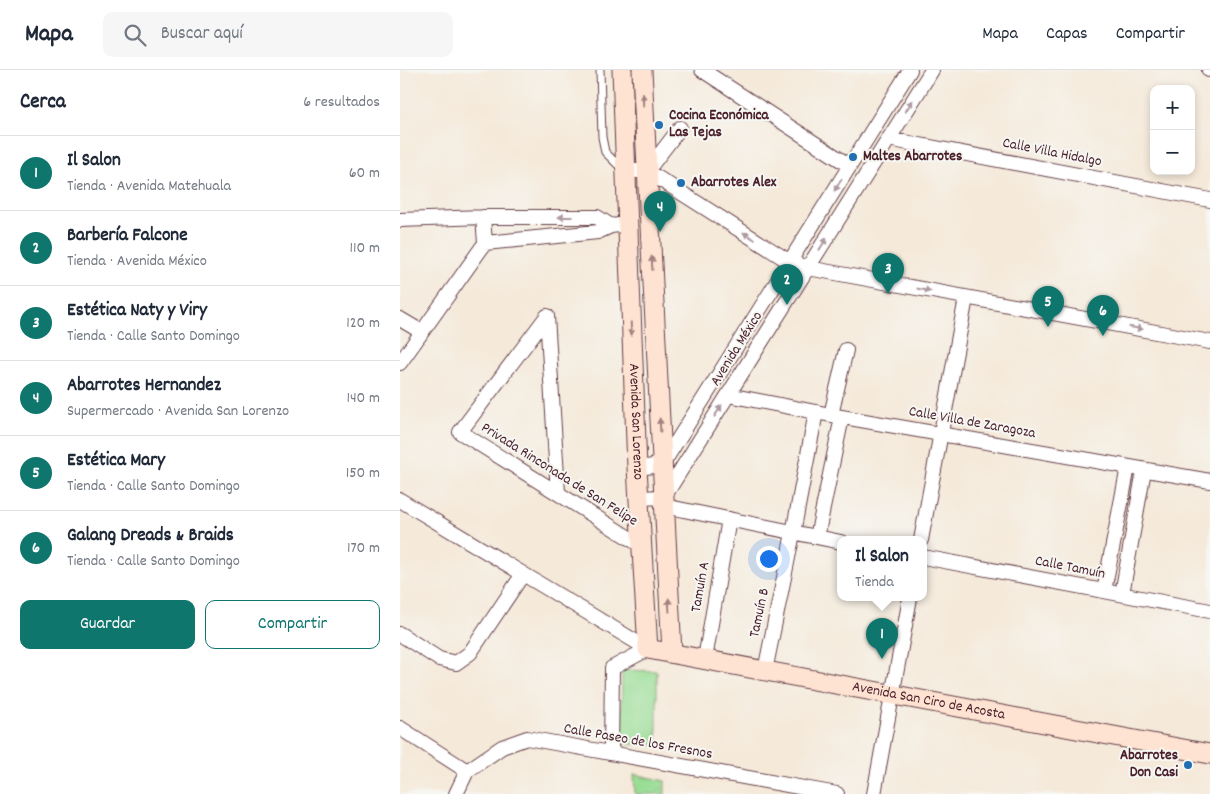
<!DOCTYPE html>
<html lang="es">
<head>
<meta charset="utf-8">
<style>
	body { margin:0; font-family:Dekko,sans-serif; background:#f6f6f7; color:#1f2937 }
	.controls { position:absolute; right:15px; top:15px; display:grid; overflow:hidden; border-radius:10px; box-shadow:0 2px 8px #0003 }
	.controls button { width:45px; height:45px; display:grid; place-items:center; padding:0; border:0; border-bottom:1px solid #e0e1e3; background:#fff; color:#1f2937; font:25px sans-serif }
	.you { position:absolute; left:368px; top:488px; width:18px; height:18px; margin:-12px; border:4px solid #fff; border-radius:50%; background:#1a73e8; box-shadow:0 0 0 8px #1a73e833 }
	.badge { display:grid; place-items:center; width:32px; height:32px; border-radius:50%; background:#0f766e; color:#fff; font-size:16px; font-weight:700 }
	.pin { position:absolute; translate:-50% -41px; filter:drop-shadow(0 1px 2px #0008) }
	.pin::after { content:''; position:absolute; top:26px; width:18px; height:15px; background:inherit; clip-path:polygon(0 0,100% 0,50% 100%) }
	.popup { position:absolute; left:437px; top:466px; width:90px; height:65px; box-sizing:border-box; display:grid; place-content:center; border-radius:10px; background:#fff; filter:drop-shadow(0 1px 4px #0005); font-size:16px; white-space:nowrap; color:#747a83 }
	.popup b { font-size:19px; color:#1f2937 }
	.popup::after { content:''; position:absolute; left:50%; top:100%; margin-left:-10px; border:10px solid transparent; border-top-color:#fff }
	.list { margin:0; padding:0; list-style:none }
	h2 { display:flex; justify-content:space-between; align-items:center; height:65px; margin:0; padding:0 20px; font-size:21px }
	h2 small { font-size:16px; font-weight:400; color:#747a83 }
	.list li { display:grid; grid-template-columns:32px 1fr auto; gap:15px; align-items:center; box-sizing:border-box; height:75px; padding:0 20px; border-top:1px solid #e0e1e3 }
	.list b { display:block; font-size:19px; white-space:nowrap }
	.list p { margin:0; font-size:16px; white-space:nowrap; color:#747a83 }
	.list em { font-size:16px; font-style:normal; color:#747a83 }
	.actions { display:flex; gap:10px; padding:15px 20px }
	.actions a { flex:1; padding:11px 0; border:1px solid #0f766e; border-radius:10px; text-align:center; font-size:18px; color:#0f766e }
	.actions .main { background:#0f766e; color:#fff }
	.icon { flex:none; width:28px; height:28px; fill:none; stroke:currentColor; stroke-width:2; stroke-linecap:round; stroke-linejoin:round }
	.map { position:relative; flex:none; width:810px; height:724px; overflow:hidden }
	header { display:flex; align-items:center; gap:30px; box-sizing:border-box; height:70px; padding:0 25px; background:#fff; border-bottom:1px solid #e0e1e3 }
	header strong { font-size:24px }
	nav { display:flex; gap:28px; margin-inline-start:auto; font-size:18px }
	.search { width:350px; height:45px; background:#f6f6f7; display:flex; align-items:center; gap:12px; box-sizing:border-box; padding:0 18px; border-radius:10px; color:#747a83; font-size:19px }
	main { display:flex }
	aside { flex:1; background:#fff }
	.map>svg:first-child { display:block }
	.grass { fill:url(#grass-tufts); stroke:#727e60 }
	.garden { fill:#9add95; stroke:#727e60 }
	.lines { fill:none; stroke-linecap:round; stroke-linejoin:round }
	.lane-casing { stroke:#643d45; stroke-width:9 }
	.street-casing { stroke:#643d45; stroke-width:16 }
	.secondary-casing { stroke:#643d45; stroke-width:21 }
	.lane { stroke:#fff; stroke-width:7 }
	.street { stroke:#fff; stroke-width:14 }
	.secondary { stroke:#fee3d2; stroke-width:19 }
	.oneway { fill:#a4817e }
	.oneway2 { fill:#ae9aa0 }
	.poi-dot { fill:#1f6fb2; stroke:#f6f6f2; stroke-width:2 }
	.labels { text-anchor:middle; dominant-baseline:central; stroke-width:4; stroke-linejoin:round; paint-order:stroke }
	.poi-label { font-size:15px; font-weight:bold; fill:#4a1f2b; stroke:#f6f6f2; text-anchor:start }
	.street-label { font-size:15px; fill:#4a1f2b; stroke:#f6f6f2 }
</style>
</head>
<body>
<header>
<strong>Mapa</strong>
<div class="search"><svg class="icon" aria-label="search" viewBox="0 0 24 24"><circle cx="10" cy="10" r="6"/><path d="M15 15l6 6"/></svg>Buscar aquí</div>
<nav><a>Mapa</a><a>Capas</a><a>Compartir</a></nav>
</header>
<main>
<aside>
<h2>Cerca<small>6 resultados</small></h2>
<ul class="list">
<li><span class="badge">1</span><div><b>Il Salon</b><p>Tienda · Avenida Matehuala</p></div><em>60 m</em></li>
<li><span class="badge">2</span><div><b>Barbería Falcone</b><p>Tienda · Avenida México</p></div><em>110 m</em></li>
<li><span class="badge">3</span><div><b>Estética Naty y Viry</b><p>Tienda · Calle Santo Domingo</p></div><em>120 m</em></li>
<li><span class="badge">4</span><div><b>Abarrotes Hernandez</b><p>Supermercado · Avenida San Lorenzo</p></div><em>140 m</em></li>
<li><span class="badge">5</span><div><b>Estética Mary</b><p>Tienda · Calle Santo Domingo</p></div><em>150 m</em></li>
<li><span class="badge">6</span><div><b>Galang Dreads &amp; Braids</b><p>Tienda · Calle Santo Domingo</p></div><em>170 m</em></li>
</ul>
<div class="actions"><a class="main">Guardar</a><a>Compartir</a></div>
</aside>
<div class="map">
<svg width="810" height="724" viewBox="0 0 810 724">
	<defs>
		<pattern id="grass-tufts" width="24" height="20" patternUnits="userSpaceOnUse" patternTransform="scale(1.25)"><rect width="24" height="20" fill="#9add95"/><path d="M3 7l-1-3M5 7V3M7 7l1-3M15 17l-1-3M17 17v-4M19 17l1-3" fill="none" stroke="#86bd81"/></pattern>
	</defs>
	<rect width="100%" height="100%" fill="#f6f6f2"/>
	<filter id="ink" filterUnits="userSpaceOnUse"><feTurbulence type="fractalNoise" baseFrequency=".02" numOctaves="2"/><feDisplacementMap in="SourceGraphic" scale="10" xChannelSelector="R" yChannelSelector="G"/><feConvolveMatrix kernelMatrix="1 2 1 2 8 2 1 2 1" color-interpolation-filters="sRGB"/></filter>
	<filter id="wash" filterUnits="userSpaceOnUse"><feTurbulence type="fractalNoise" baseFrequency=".0096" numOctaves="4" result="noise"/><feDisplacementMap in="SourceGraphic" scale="20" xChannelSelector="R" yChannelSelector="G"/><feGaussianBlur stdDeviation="1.12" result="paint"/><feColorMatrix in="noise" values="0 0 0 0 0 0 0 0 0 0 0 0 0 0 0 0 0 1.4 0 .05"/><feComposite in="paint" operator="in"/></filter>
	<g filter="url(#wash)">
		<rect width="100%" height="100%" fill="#f5e9d9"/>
		<!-- grass -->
		<path class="grass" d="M234 704 265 711V724H235Z"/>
		<!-- garden -->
		<path class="garden" d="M222 600 257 601V675L221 674Z"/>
	</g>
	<g filter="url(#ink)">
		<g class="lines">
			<defs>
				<path id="lane" d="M200 0 202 67 205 82 223 100"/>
				<path id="street" d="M302 0 450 96
					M809 0H810
					M488 69 810 130
					M225 101H247L390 192 408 198 810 272
					M247 101 280 58
					M83 147 85 173
					M0 150 83 147H197L211 156
					M147 246 60 362 242 476
					M147 246 158 423
					M0 249 22 262
					M0 293 85 173 198 162 211 156 227 154
					M328 325 431 345 810 411
					M431 345 446 280
					M237 398 262 395 510 0
					M239 428 264 427 532 0
					M0 430 248 579
					M264 436 441 472
					M417 467 442 347
					M521 470 566 228
					M523 487 810 541
					M704 521 728 397
					M722 524 744 400
					M0 564 39 589 56 593 70 583 123 504
					M305 589 329 449
					M365 601 393 463 416 342
					M0 658 67 701
					M211 683 212 598 248 579
					M56 724 67 701 102 677 127 668 437 724
					M474 724 510 528"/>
				<g id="secondary">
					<path id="s1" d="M222 0 237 398 248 579 810 684"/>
					<path d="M242 0 272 583"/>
				</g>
			</defs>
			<!-- lane casing -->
			<use href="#lane" class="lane-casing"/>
			<!-- street casing -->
			<use href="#street" class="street-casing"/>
			<!-- secondary casing -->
			<use href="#secondary" class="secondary-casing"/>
			<!-- lane -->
			<use href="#lane" class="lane"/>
			<!-- street -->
			<use href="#street" class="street"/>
			<!-- secondary -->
			<use href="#secondary" class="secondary"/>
		</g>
		<!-- one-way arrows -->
		<defs><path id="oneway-solid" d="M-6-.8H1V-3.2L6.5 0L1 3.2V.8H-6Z" transform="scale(1.25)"/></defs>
		<g class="oneway">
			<use href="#oneway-solid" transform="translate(243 30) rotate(-93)"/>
			<use href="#oneway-solid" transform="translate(252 193) rotate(-93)"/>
			<use href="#oneway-solid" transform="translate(231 259) rotate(88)"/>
			<use href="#oneway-solid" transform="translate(260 355) rotate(-93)"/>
			<use href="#oneway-solid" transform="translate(269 535) rotate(-93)"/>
		</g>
		<g class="oneway2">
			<use href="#oneway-solid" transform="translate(509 36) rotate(-58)"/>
			<use href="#oneway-solid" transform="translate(438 115) rotate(122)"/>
			<use href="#oneway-solid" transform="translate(165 147) rotate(180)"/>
			<use href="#oneway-solid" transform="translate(349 166) rotate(-148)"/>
			<use href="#oneway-solid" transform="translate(423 174) rotate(-58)"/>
			<use href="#oneway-solid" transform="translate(524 220) rotate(11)"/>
			<use href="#oneway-solid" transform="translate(736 258) rotate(10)"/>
			<use href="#oneway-solid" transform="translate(318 341) rotate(-58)"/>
		</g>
	</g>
	<!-- markers -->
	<g class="poi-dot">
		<circle cx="259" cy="55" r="5"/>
		<circle cx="453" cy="87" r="5"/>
		<circle cx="281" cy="113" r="5"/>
		<circle cx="788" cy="695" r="5"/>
	</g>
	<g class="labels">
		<!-- poi labels -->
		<g class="poi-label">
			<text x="269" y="46">Cocina Económica<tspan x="269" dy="17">Las Tejas</tspan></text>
			<text x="463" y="87">Maltes Abarrotes</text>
			<text x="291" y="113">Abarrotes Alex</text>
			<text x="778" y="686" text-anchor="end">Abarrotes<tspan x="778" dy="17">Don Casi</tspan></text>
		</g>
		<!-- street labels -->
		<g class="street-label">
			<text transform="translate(652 83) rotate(11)">Calle Villa Hidalgo</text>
			<text transform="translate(337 279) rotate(-58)">Avenida México</text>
			<text stroke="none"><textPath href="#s1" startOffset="352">Avenida San Lorenzo</textPath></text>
			<text transform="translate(572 353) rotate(10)">Calle Villa de Zaragoza</text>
			<text transform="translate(159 405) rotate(32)">Privada Rinconada de San Felipe</text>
			<text transform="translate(670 498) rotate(11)">Calle Tamuín</text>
			<text transform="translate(301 517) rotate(-80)">Tamuín A</text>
			<text transform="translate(360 543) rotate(-78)">Tamuín B</text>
			<text stroke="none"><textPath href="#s1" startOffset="865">Avenida San Ciro de Acosta</textPath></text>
			<text transform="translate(238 672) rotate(10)">Calle Paseo de los Fresnos</text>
		</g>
	</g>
</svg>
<div class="controls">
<button>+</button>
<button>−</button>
</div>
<div class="you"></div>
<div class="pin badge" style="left:482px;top:589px">1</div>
<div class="popup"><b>Il Salon</b>Tienda</div>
<div class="pin badge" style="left:387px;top:235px">2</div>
<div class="pin badge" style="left:488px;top:224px">3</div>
<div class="pin badge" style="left:260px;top:162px">4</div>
<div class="pin badge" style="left:648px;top:257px">5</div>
<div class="pin badge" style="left:703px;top:266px">6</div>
</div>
</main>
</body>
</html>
